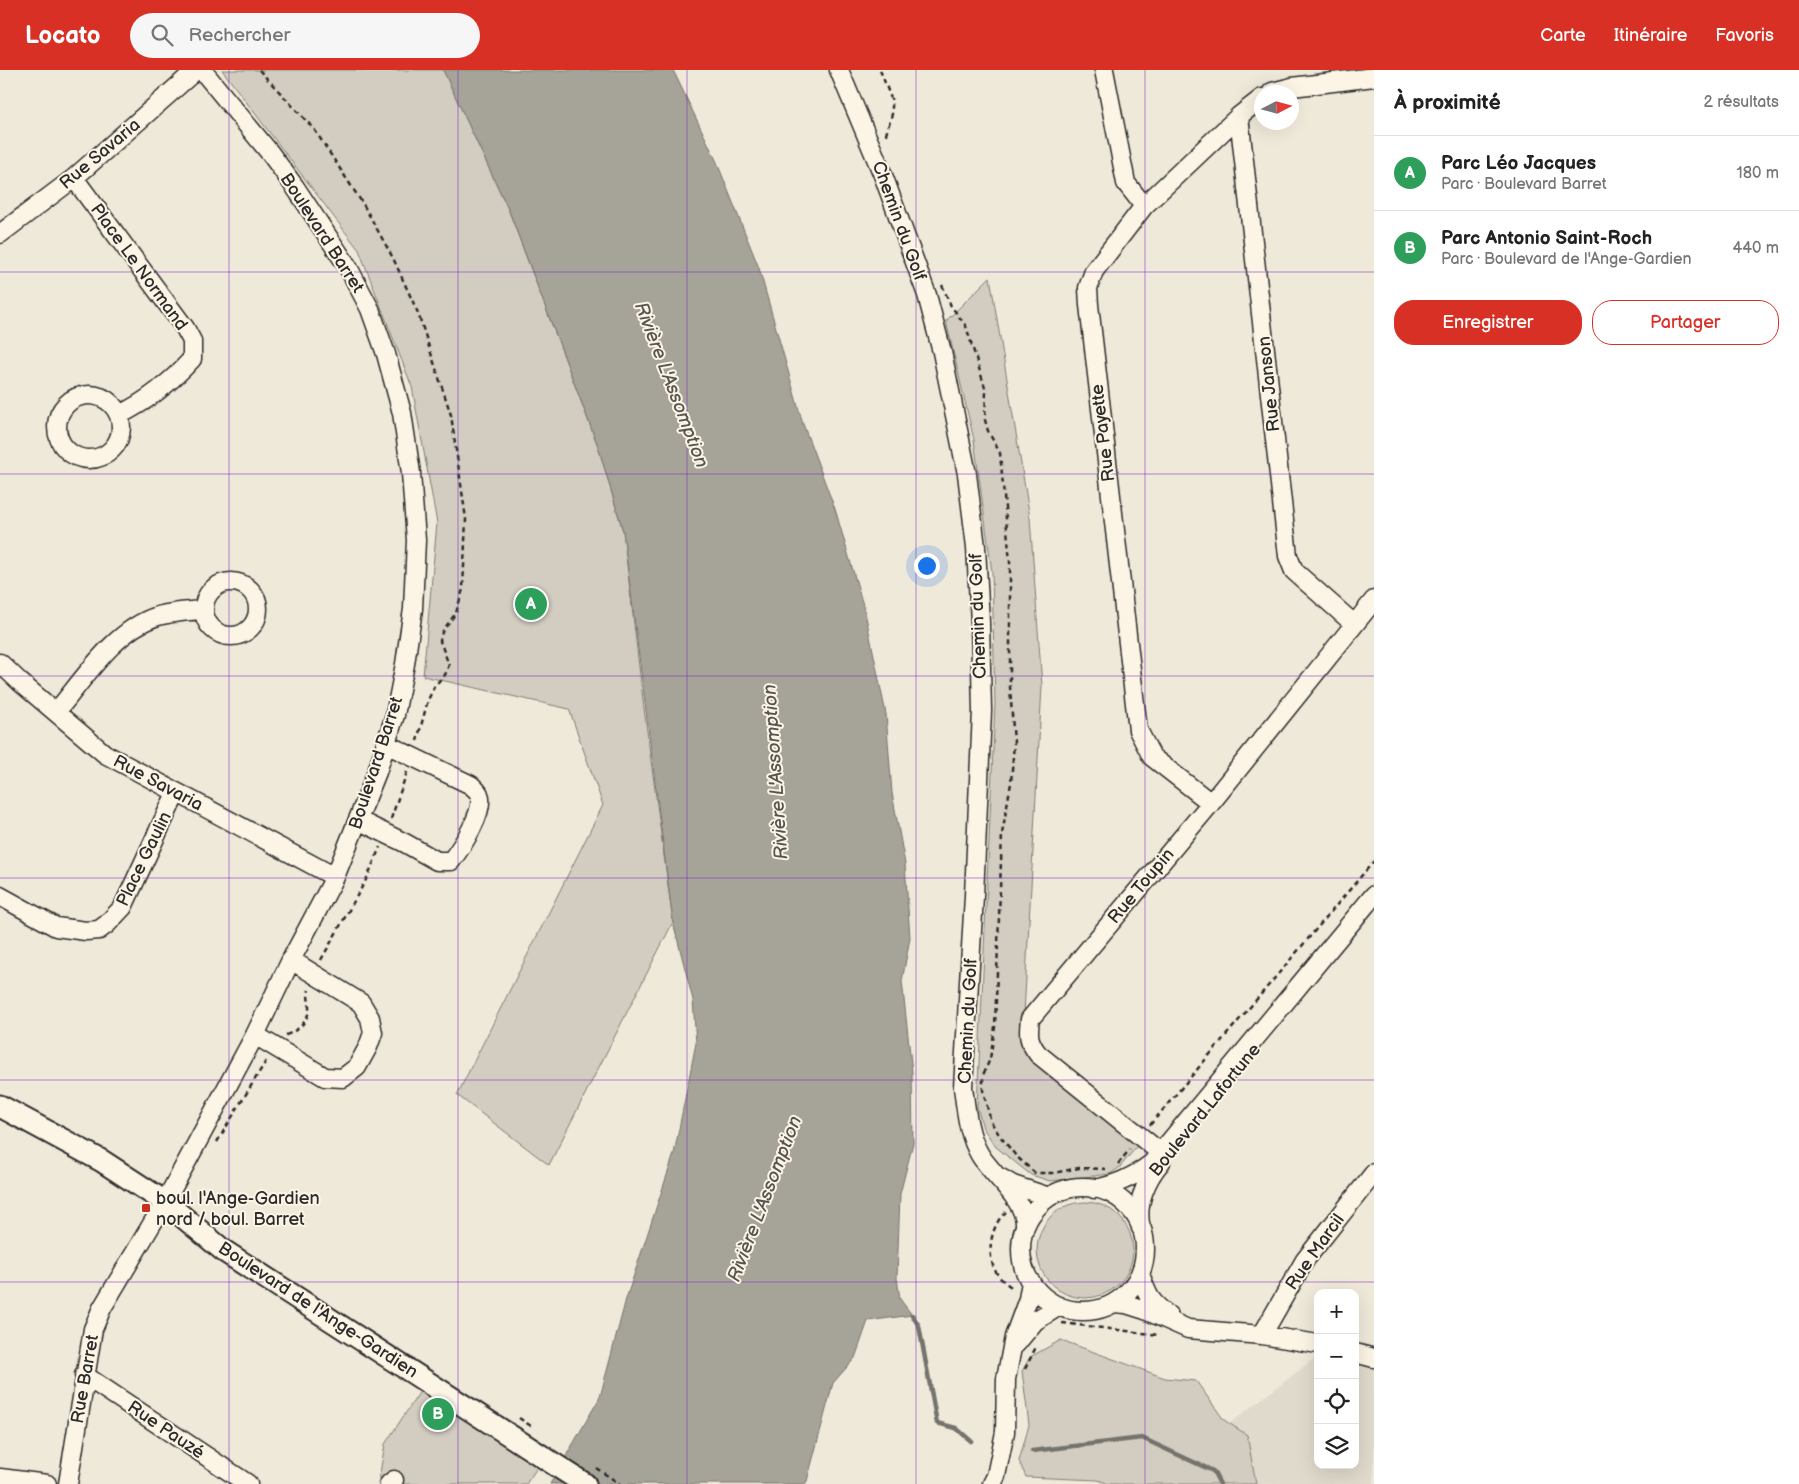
<!DOCTYPE html>
<html lang="fr">
<head>
<meta charset="utf-8">
<style>
	body { margin:0; font-family:"Balsamiq Sans",sans-serif; background:#f6f6f6; color:#222 }
	.controls { position:absolute; right:15px; bottom:15px; display:grid; overflow:hidden; border-radius:10px; box-shadow:0 5px 20px #0002 }
	.controls button { width:45px; height:45px; display:grid; place-items:center; padding:0; border:0; border-bottom:1px solid #e0e0e0; background:#fff; color:#222; font:25px sans-serif }
	.compass { position:absolute; left:1254px; top:15px; width:45px; height:45px; border-radius:50%; background:#fff; box-shadow:0 5px 20px #0002; rotate:84deg }
	.you { position:absolute; left:926px; top:495px; width:18px; height:18px; margin:-12px; border:4px solid #fff; border-radius:50%; background:#1a73e8; box-shadow:0 0 0 8px #1a73e833 }
	.badge { display:grid; place-items:center; width:32px; height:32px; border-radius:50%; background:#d93025; color:#fff; font-size:16px; font-weight:700 }
	.pin { position:absolute; translate:-50% -50%; border:2px solid #fff; box-shadow:0 1px 5px #0006 }
	.list { margin:0; padding:0; list-style:none }
	h2 { display:flex; justify-content:space-between; align-items:center; height:65px; margin:0; padding:0 20px; font-size:21px }
	h2 small { font-size:16px; font-weight:400; color:#767676 }
	.list li { display:grid; grid-template-columns:32px 1fr auto; gap:15px; align-items:center; box-sizing:border-box; height:75px; padding:0 20px; border-top:1px solid #e0e0e0 }
	.list b { display:block; font-size:19px; white-space:nowrap }
	.list p { margin:0; font-size:16px; white-space:nowrap; color:#767676 }
	.list em { font-size:16px; font-style:normal; color:#767676 }
	.actions { display:flex; gap:10px; padding:15px 20px }
	.actions a { flex:1; padding:11px 0; border:1px solid #d93025; border-radius:20px; text-align:center; font-size:18px; color:#d93025 }
	.actions .main { background:#d93025; color:#fff }
	.icon { flex:none; width:28px; height:28px; fill:none; stroke:currentColor; stroke-width:2; stroke-linecap:round; stroke-linejoin:round }
	.map { position:relative; flex:none; width:1374px; height:1414px; overflow:hidden }
	header { display:flex; align-items:center; gap:30px; box-sizing:border-box; height:70px; padding:0 25px; background:#d93025; color:#fff }
	header strong { font-size:24px }
	nav { display:flex; gap:28px; margin-inline-start:auto; font-size:18px }
	.search { width:350px; height:45px; background:#f6f6f6; display:flex; align-items:center; gap:12px; box-sizing:border-box; padding:0 18px; border-radius:28px; color:#767676; font-size:19px }
	main { display:flex }
	aside { flex:1; background:#fff }
	.map>svg:first-child { display:block }
	.built { fill:#e0dacc }
	.green { fill:#d2cdc0; stroke:#7e7c76 }
	.water { fill:#a6a399; stroke:#75736d }
	.lines { fill:none; stroke-linecap:round; stroke-linejoin:round }
	.stream { stroke:#75736d; stroke-width:4.5 }
	.minor-casing { stroke:#2b2b2b; stroke-width:21 }
	.major-casing { stroke:#2b2b2b; stroke-width:25 }
	.path { stroke:#2b2b2b; stroke-width:2.5; stroke-dasharray:5 4; stroke-linecap:butt }
	.minor { stroke:#fcf5e5; stroke-width:18 }
	.major { stroke:#fcf5e5; stroke-width:21 }
	.grid { fill:none; stroke:#7b2cbf; stroke-width:1; stroke-opacity:0.55 }
	.poi-dot { fill:#c8321e; stroke:#fcf5e5; stroke-width:2 }
	.labels { text-anchor:middle; dominant-baseline:central; stroke-width:4; stroke-linejoin:round; paint-order:stroke }
	.street-label { font-size:18px; fill:#2b2b2b; stroke:#fcf5e5 }
	.poi-label { font-size:18px; fill:#2b2b2b; stroke:#fcf5e5; text-anchor:start }
	.water-label { font-size:19px; font-style:italic; fill:#565552; stroke:#fcf5e5 }
</style>
</head>
<body>
<header>
<strong>Locato</strong>
<div class="search"><svg class="icon" aria-label="search" viewBox="0 0 24 24"><circle cx="10" cy="10" r="6"/><path d="M15 15l6 6"/></svg>Rechercher</div>
<nav><a>Carte</a><a>Itinéraire</a><a>Favoris</a></nav>
</header>
<main>
<div class="map">
<svg width="1374" height="1414" viewBox="0 0 1374 1414">
	<rect width="100%" height="100%" fill="#efe9da"/>
	<filter id="ink" filterUnits="userSpaceOnUse"><feTurbulence type="fractalNoise" baseFrequency=".02" numOctaves="2"/><feDisplacementMap in="SourceGraphic" scale="10" xChannelSelector="R" yChannelSelector="G"/><feConvolveMatrix kernelMatrix="1 2 1 2 8 2 1 2 1" color-interpolation-filters="sRGB"/></filter>
	<g filter="url(#ink)">
		<!-- built -->
		<path class="built" d="M1318 1286V1395H1355V1295L1374 1299V1414H1237L1221 1360Z"/>
		<!-- green -->
		<path class="green" d="M222 0H443L509 141 598 376 623 461 644 639 673 852 549 1095 457 1025 603 735 569 639 423 606 437 453 412 317 359 180Z
			M990 207 1030 448 1042 616 1023 962 1138 1075 1120 1097 1110 1104 1050 1111 1031 1105 996 1077 983 1058 977 1037 995 634 992 502 974 370 946 251Z
			M1037 1180a48 48 0 1 1 96 0a48 48 0 1 1-96 0Z
			M1061 1270 1165 1308 1196 1311 1224 1350 1247 1365 1256 1414H1109L1098 1410 1026 1407 1019 1391 1029 1355 1022 1301 1030 1287Z
			M425 1314 541 1392 526 1414H378L385 1374Z"/>
		<!-- water -->
		<path class="water" d="M443 0H673L716 90 759 198 803 354 835 439 865 542 886 644 892 723 905 794 910 868 902 911 912 1002 913 1073 900 1124 897 1208 900 1229 912 1245 868 1251 855 1288 833 1313 807 1411 805 1414H550L600 1327 626 1229 674 1084 696 973 693 930 673 852 623 461 598 376 509 141Z"/>
		<g class="lines">
			<!-- stream -->
			<path class="stream" d="M912 1245 919 1256 937 1353 956 1358 971 1371
				M1032 1381 1142 1368 1213 1401 1220 1414"/>
			<defs>
				<path id="minor" d="M839 0 883 105 927 225 942 282 967 404 976 477 980 553 982 641 974 826 963 1017C966 1040 968 1065 980 1085 992 1105 1027 1131 1025 1156
					M1104 0 1126 113 1144 136
					M1272 22 1292 17 1374 7
					M1239 46 1288 486 1294 501 1354 554
					M74 108 185 258 192 271V289C171 312 148 331 119 345
					M0 164 74 108 196 0
					M57 357a32 32 0 1 1 64 0a32 32 0 1 1-64 0Z
					M204 539a27 27 0 1 1 54 0a27 27 0 1 1-54 0Z
					M0 593 20 612 105 684 335 807
					M56 642C84 609 115 559 158 546 173 542 189 541 204 540
					M1211 733 1152 687 1138 660 1089 235 1088 218 1094 201 1144 136 1239 46 1262 28
					M358 750 405 773 437 791H451C461 778 486 740 479 724 478 721 474 718 471 715L386 674
					M0 826 56 857 86 861 99 860 107 854 123 837 176 723
					M255 965 325 1007 343 1008 357 997 368 977 373 963 370 948 361 933 291 890
					M1161 1083 1038 984C1028 971 1028 965 1030 949L1211 733 1374 530
					M1001 1108 1013 1115 1049 1127
					M1021 1179a62 62 0 1 1 124 0a62 62 0 1 1-124 0Z
					M1094 1119C1117 1115 1134 1107 1152 1093L1374 825
					M1141 1158C1135 1135 1146 1109 1161 1092
					M1140 1204C1148 1226 1149 1231 1169 1246
					M1114 1233 1126 1234 1145 1240 1188 1259 1262 1265 1318 1274
					M1262 1265 1305 1190 1374 1103
					M1016 1274 1035 1251 1059 1236
					M1355 1283 1374 1288
					M84 1305 248 1414
					M0 1408 47 1414
					M68 1414 93 1259 102 1238 165 1132 255 965 291 890 335 807 377 702 395 645 405 594 413 539 416 470 411 403 402 343 386 284 370 239 348 197 295 117 270 83 202 0
					M389 1414 394 1410
					M992 1414 996 1406 1005 1362 1006 1309 1014 1267 1028 1229 1031 1212"/>
				<path id="major" d="M0 1036 102 1091 165 1132 224 1181 585 1414"/>
			</defs>
			<!-- minor casing -->
			<use href="#minor" class="minor-casing"/>
			<!-- major casing -->
			<use href="#major" class="major-casing"/>
			<!-- path -->
			<path class="path" d="M259 0 314 59 363 134 393 188 418 243 451 345 466 449 463 519 456 543 442 562 440 571 449 595 445 605 435 615 428 630 417 671
				M880 0 892 31V44L885 68
				M942 215 951 236 966 256 986 321 985 350 988 361 1000 383 1010 492V617L1014 673 1011 713 1002 764 995 957 990 989 983 1005V1020L991 1052 1000 1066 1016 1086 1035 1103H1053L1079 1098 1106 1099
				M391 749 407 702
				M321 890 367 808 380 777
				M286 965C298 961 310 950 309 936 309 930 307 926 309 920
				M1150 1055 1374 791
				M217 1072 266 991
				M1118 1094 1130 1079
				M1006 1142C990 1155 985 1188 998 1205 1001 1210 1008 1215 1013 1218
				M1062 1253 1159 1265
				M1025 1299 1036 1277
				M519 1348 534 1358
				M596 1398 620 1414"/>
			<!-- minor -->
			<use href="#minor" class="minor"/>
			<!-- major -->
			<use href="#major" class="major"/>
		</g>
	</g>
	<!-- grid -->
	<path class="grid" d="M229 0V1414M458 0V1414M687 0V1414M916 0V1414M1145 0V1414M0 202H1374M0 404H1374M0 606H1374M0 808H1374M0 1010H1374M0 1212H1374"/>
	<!-- markers -->
	<rect class="poi-dot" x="141" y="1133" width="10" height="10" rx="2.5"/>
	<g class="labels">
		<!-- street labels -->
		<g class="street-label">
			<text transform="translate(100 84) rotate(-40)">Rue Savaria</text>
			<text transform="translate(899 151) rotate(70)">Chemin du Golf</text>
			<text transform="translate(322 163) rotate(57)">Boulevard Barret</text>
			<text transform="translate(139 197) rotate(54)">Place Le Normand</text>
			<text transform="translate(1269 314) rotate(-96)">Rue Janson</text>
			<text transform="translate(1103 363) rotate(-97)">Rue Payette</text>
			<text transform="translate(978 546) rotate(-92)">Chemin du Golf</text>
			<text transform="translate(376 693) rotate(-72)">Boulevard Barret</text>
			<text transform="translate(158 713) rotate(28)">Rue Savaria</text>
			<text transform="translate(144 789) rotate(-64)">Place Gaulin</text>
			<text transform="translate(1141 816) rotate(-50)">Rue Toupin</text>
			<text transform="translate(968 951) rotate(-87)">Chemin du Golf</text>
			<text transform="translate(1205 1040) rotate(-51)">Boulevard Lafortune</text>
			<text transform="translate(1315 1182) rotate(-55)">Rue Marcil</text>
			<text transform="translate(318 1240) rotate(33)">Boulevard de l'Ange-Gardien</text>
			<text transform="translate(85 1309) rotate(-80)">Rue Barret</text>
			<text transform="translate(166 1360) rotate(34)">Rue Pauzé</text>
		</g>
		<!-- poi labels -->
		<g class="poi-label">
			<text x="156" y="1128">boul. l'Ange-Gardien<tspan x="156" dy="21">nord / boul. Barret</tspan></text>
		</g>
		<!-- water labels -->
		<g class="water-label">
			<text transform="translate(671 315) rotate(69)">Rivière L'Assomption</text>
			<text transform="translate(776 702) rotate(-94)">Rivière L'Assomption</text>
			<text transform="translate(765 1129) rotate(-69)">Rivière L'Assomption</text>
		</g>
	</g>
</svg>
<div class="controls">
<button>+</button>
<button>−</button>
<button><svg class="icon" aria-label="locate" viewBox="0 0 24 24"><circle cx="12" cy="12" r="6"/><path d="M12 2v4M12 18v4M2 12h4M18 12h4"/></svg></button>
<button><svg class="icon" aria-label="layers" viewBox="0 0 24 24"><path d="M12 4l9 5-9 5-9-5zM3 14l9 5 9-5"/></svg></button>
</div>
<svg class="compass" viewBox="-18 -18 36 36"><path d="M0-13l5 13h-10z" fill="#e53935"/><path d="M0 13l5-13h-10z" fill="#767676"/></svg>
<div class="you"></div>
<div class="pin badge" style="left:531px;top:534px;background:#2e9e5b">A</div>
<div class="pin badge" style="left:438px;top:1344px;background:#2e9e5b">B</div>
</div>
<aside>
<h2>À proximité<small>2 résultats</small></h2>
<ul class="list">
<li><span class="badge" style="background:#2e9e5b">A</span><div><b>Parc Léo Jacques</b><p>Parc · Boulevard Barret</p></div><em>180 m</em></li>
<li><span class="badge" style="background:#2e9e5b">B</span><div><b>Parc Antonio Saint-Roch</b><p>Parc · Boulevard de l'Ange-Gardien</p></div><em>440 m</em></li>
</ul>
<div class="actions"><a class="main">Enregistrer</a><a>Partager</a></div>
</aside>
</main>
</body>
</html>
